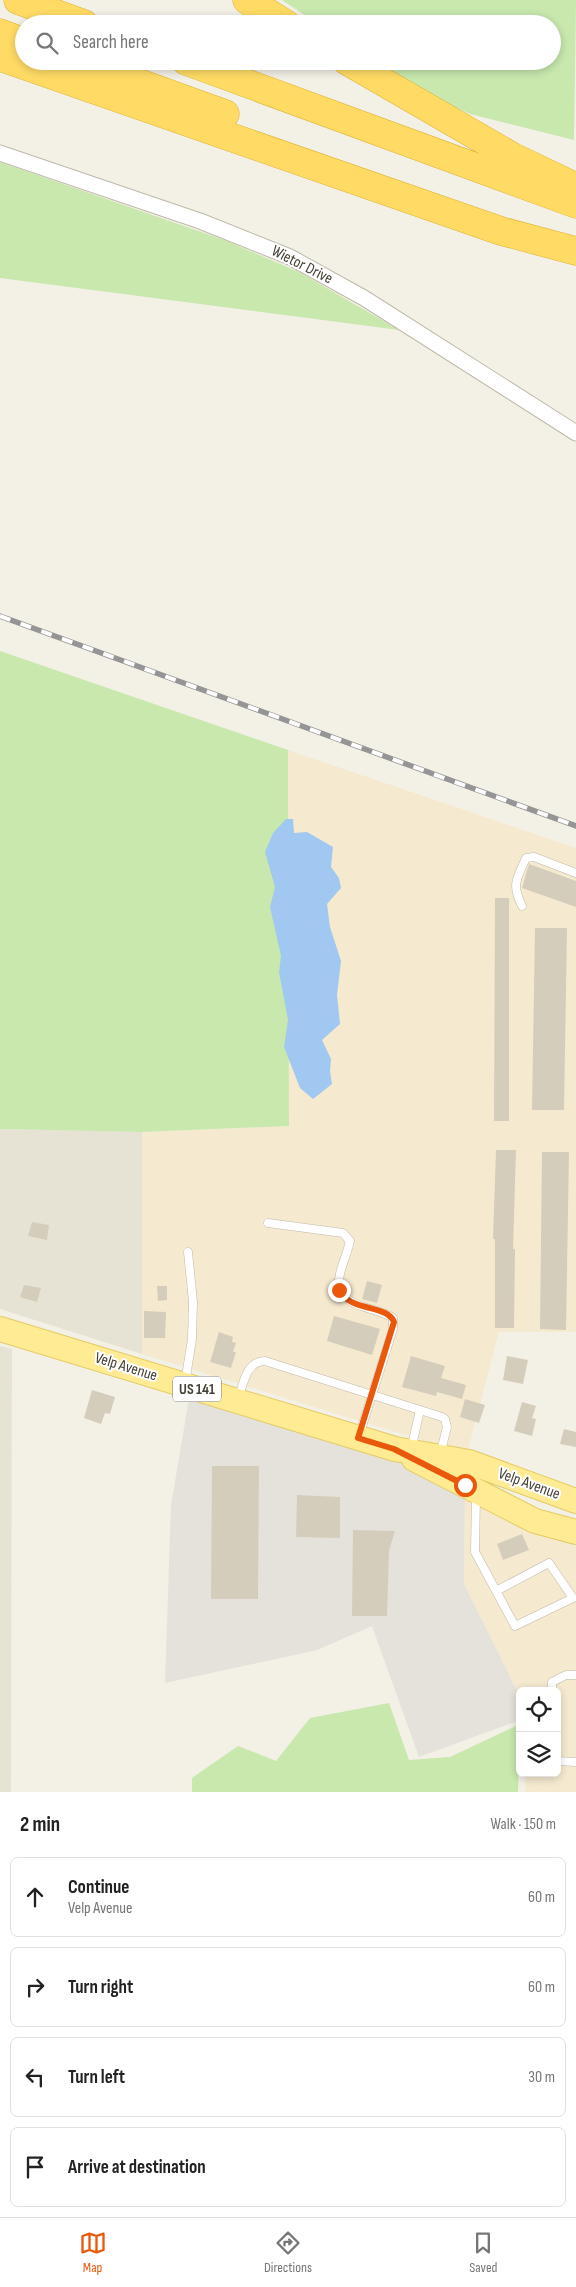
<!DOCTYPE html>
<html lang="en">
<head>
<meta charset="utf-8">
<style>
	body { margin:0; font-family:"Sofia Sans Condensed",sans-serif; background:#f2f2f2; color:#222 }
	.controls { position:absolute; right:15px; bottom:15px; display:grid; overflow:hidden; border-radius:8px; box-shadow:0 2px 8px #0003 }
	.controls button { width:45px; height:45px; display:grid; place-items:center; padding:0; border:0; border-bottom:1px solid #e0e0e0; background:#fff; color:#222; font:25px sans-serif }
	.stop { position:absolute; width:15px; height:15px; margin:-11px; border:4px solid #ea580c; border-radius:50%; background:#fff }
	.stop.end { background:#ea580c; border-color:#fff; box-shadow:0 1px 5px #0008 }
	.list { margin:0; padding:0; list-style:none }
	h2 { display:flex; justify-content:space-between; align-items:center; height:65px; margin:0; padding:0 20px; font-size:21px }
	h2 small { font-size:16px; font-weight:400; color:#767676 }
	.list li { display:grid; grid-template-columns:32px 1fr auto; gap:15px; align-items:center; box-sizing:border-box; height:80px; margin:0 10px 10px; padding:0 10px; border:1px solid #e0e0e0; border-radius:8px }
	.list b { display:block; font-size:19px; white-space:nowrap }
	.list p { margin:0; font-size:16px; white-space:nowrap; color:#767676 }
	.list em { font-size:16px; font-style:normal; color:#767676 }
	.icon { flex:none; width:28px; height:28px; fill:none; stroke:currentColor; stroke-width:2; stroke-linecap:round; stroke-linejoin:round }
	.map { position:relative; flex:none; width:576px; height:1792px; overflow:hidden }
	.search { position:absolute; background:#fff; box-shadow:0 2px 8px #0003; left:15px; right:15px; top:15px; height:55px; display:flex; align-items:center; gap:12px; box-sizing:border-box; padding:0 18px; border-radius:28px; color:#767676; font-size:19px }
	.sheet { height:425px; background:#fff }
	nav { display:flex; justify-content:space-around; align-items:center; box-sizing:border-box; height:70px; border-top:1px solid #e0e0e0; background:#fff; font-size:14px; color:#767676 }
	nav a { display:grid; justify-items:center; gap:2px }
	nav .on { color:#ea580c }
	.map>svg:first-child { display:block }
	.residential { fill:#e7e3d4 }
	.commercial { fill:#f5ead0 }
	.industrial { fill:#e5e2db }
	.green { fill:#c8e8ae }
	.water { fill:#a1c8f1 }
	.building { fill:#d5cdbb }
	.lines { fill:none; stroke-linecap:round; stroke-linejoin:round }
	.lane-casing { stroke:#bfb9a8; stroke-width:9 }
	.street-casing { stroke:#bfb9a8; stroke-width:17 }
	.primary-casing { stroke:#e4ca62; stroke-width:26 }
	.highway-casing { stroke:#deb134; stroke-width:29 }
	.lane { stroke:#fff; stroke-width:8 }
	.street { stroke:#fff; stroke-width:15 }
	.primary { stroke:#ffeb93; stroke-width:24 }
	.highway { stroke:#ffdb65; stroke-width:28 }
	.rail-casing { stroke:#959595; stroke-width:5.5 }
	.rail { stroke:#fff; stroke-width:4; stroke-dasharray:11; stroke-linecap:butt }
	.route { stroke:#ea580c; stroke-width:6 }
	.labels { text-anchor:middle; dominant-baseline:central; stroke-width:4; stroke-linejoin:round; paint-order:stroke }
	.shield { fill:#fff; stroke:#7e7a72; stroke-width:1 }
	.shield-label { font-size:15px; font-weight:bold; fill:#464135 }
	.street-label { font-size:16px; fill:#464135; stroke:#fff }
</style>
</head>
<body>
<div class="map">
<svg width="576" height="1792" viewBox="0 0 576 1792">
	<rect width="100%" height="100%" fill="#f3f0e6"/>
	<!-- residential -->
	<path class="residential" d="M0 1129 142 1132V1354L0 1309Z
		M0 1346 12 1349 11 1792H0Z"/>
	<!-- commercial -->
	<path class="commercial" d="M288 750 576 848V1332H499L467 1454 142 1354V1132L289 1126Z
		M465 1485 576 1532V1792H525L526 1773H557V1691H520V1697L464 1584Z"/>
	<!-- industrial -->
	<path class="industrial" d="M191 1387 395 1449 465 1485 464 1584 520 1697V1720L419 1757 372 1626 317 1650 165 1683 171 1505Z"/>
	<!-- green -->
	<path class="green" d="M282 0H576L574 140 470 114 415 88 375 61H552V24H318Z
		M0 162 227 241 299 272 399 330 0 278Z
		M0 651 288 750 289 1126 142 1132 0 1129Z
		M389 1703 409 1760 450 1757 520 1724 518 1792H192V1778L238 1746 276 1761 310 1718Z"/>
	<!-- water -->
	<path class="water" d="M286 819H293L294 833 307 832 333 847 331 867 339 878 341 888 327 904 330 927 341 961 337 995 340 1024 322 1040 331 1059 330 1071 332 1084 313 1099 300 1088 284 1047 288 1020 279 972 281 956 270 907 275 887 265 852 273 833Z"/>
	<!-- building -->
	<path class="building" d="M529 864 576 881V907L522 888Z
		M495 898H509V1121H494Z
		M535 928H567L564 1110H532Z
		M496 1150H516L513 1249H515L514 1328H495V1239H493Z
		M542 1152H569L566 1330 540 1329Z
		M32 1222 49 1225 47 1240 28 1236Z
		M367 1281 382 1285 377 1303 362 1299Z
		M24 1285 41 1288 37 1302 20 1297Z
		M157 1286H167V1300L158 1301Z
		M144 1311 166 1312 165 1338H144Z
		M334 1316 380 1329 372 1355 327 1341Z
		M219 1332 233 1337 232 1342 236 1343 233 1352H236L231 1368 210 1362Z
		M411 1356 445 1366 441 1378 466 1385 462 1399 437 1392 436 1396 402 1387Z
		M507 1356 528 1360 523 1384 503 1380Z
		M92 1390 115 1397 110 1414 105 1413 101 1424 84 1418Z
		M465 1399 485 1405 479 1423 460 1417Z
		M522 1402 536 1406 532 1418 536 1419 532 1436 514 1431Z
		M564 1429 576 1432V1447L560 1444Z
		M212 1466H259L258 1599H211Z
		M297 1495 340 1497V1538L296 1537Z
		M353 1530 395 1531 389 1551 387 1616H352Z
		M522 1534 529 1550 503 1560 497 1544Z"/>
	<g class="lines">
		<defs>
			<path id="lane" d="M522 906C511 884 517 879 526 858L534 857 576 873
				M268 1223 343 1233 350 1241C343 1271 323 1294 364 1307 373 1310 384 1312 393 1318V1329L359 1436
				M185 1383 192 1339 193 1302 188 1252
				M238 1400C243 1385 246 1361 265 1361L442 1417 445 1419 447 1427 440 1455
				M411 1450 420 1410
				M476 1496 475 1552 515 1626 573 1598 549 1563 496 1591
				M552 1691V1682L566 1675H576
				M557 1761 576 1762"/>
			<path id="street" d="M0 153 200 221 290 257 364 298 576 433"/>
			<path id="primary" d="M0 1329 395 1449 469 1462 576 1501
				M414 1459 535 1521 576 1532"/>
			<path id="highway" d="M18 0 84 24
				M247 0 286 24
				M0 33 24 42
				M0 57 501 231 576 251
				M78 61 225 114
				M186 61 576 204
				M347 61 513 157 576 187"/>
		</defs>
		<!-- lane casing -->
		<use href="#lane" class="lane-casing"/>
		<!-- street casing -->
		<use href="#street" class="street-casing"/>
		<!-- primary casing -->
		<use href="#primary" class="primary-casing"/>
		<!-- highway casing -->
		<use href="#highway" class="highway-casing"/>
		<!-- lane -->
		<use href="#lane" class="lane"/>
		<!-- street -->
		<use href="#street" class="street"/>
		<!-- primary -->
		<use href="#primary" class="primary"/>
		<!-- highway -->
		<use href="#highway" class="highway"/>
		<defs>
			<path id="rail" d="M0 616 576 826"/>
		</defs>
		<!-- rail casing -->
		<use href="#rail" class="rail-casing"/>
		<!-- rail -->
		<use href="#rail" class="rail"/>
	</g>
	<g class="lines">
		<!-- route -->
		<path class="route" d="M339 1290C350 1312 387 1304 394 1322L358 1438 394 1449 465 1485"/>
	</g>
	<g class="labels">
		<!-- shield labels -->
		<rect class="shield" x="173" y="1376.5" width="48" height="25" rx="4"/>
		<g class="shield-label">
			<text x="197" y="1389">US 141</text>
		</g>
		<!-- street labels -->
		<g class="street-label">
			<text transform="translate(302 265) rotate(27)">Wietor Drive</text>
			<text transform="translate(126 1367) rotate(17)">Velp Avenue</text>
			<text transform="translate(529 1484) rotate(20)">Velp Avenue</text>
		</g>
	</g>
</svg>
<div class="controls">
<button><svg class="icon" aria-label="locate" viewBox="0 0 24 24"><circle cx="12" cy="12" r="6"/><path d="M12 2v4M12 18v4M2 12h4M18 12h4"/></svg></button>
<button><svg class="icon" aria-label="layers" viewBox="0 0 24 24"><path d="M12 4l9 5-9 5-9-5zM3 14l9 5 9-5"/></svg></button>
</div>
<div class="stop" style="left:465px;top:1485px"></div>
<div class="stop end" style="left:339px;top:1290px"></div>
<div class="search"><svg class="icon" aria-label="search" viewBox="0 0 24 24"><circle cx="10" cy="10" r="6"/><path d="M15 15l6 6"/></svg>Search here</div>
</div>
<section class="sheet">
<h2>2 min<small>Walk · 150 m</small></h2>
<ul class="list">
<li><svg class="icon" aria-label="ahead" viewBox="0 0 24 24"><path d="M12 20V5M6 11l6-6 6 6"/></svg><div><b>Continue</b><p>Velp Avenue</p></div><em>60 m</em></li>
<li><svg class="icon" aria-label="right" viewBox="0 0 24 24"><path d="M7 20v-9h11M14 6l5 5-5 5"/></svg><div><b>Turn right</b></div><em>60 m</em></li>
<li><svg class="icon" aria-label="left" viewBox="0 0 24 24"><path d="M17 20v-9H6M10 6l-5 5 5 5"/></svg><div><b>Turn left</b></div><em>30 m</em></li>
<li><svg class="icon" aria-label="arrive" viewBox="0 0 24 24"><path d="M6 21V4h12l-3 4 3 4H6"/></svg><div><b>Arrive at destination</b></div></li>
</ul>
</section>
<nav>
<a class="on"><svg class="icon" aria-label="map" viewBox="0 0 24 24"><path d="M3 6l6-2 6 2 6-2v14l-6 2-6-2-6 2zM9 4v14M15 6v14"/></svg>Map</a>
<a><svg class="icon" aria-label="directions" viewBox="0 0 24 24"><path d="M12 3l9 9-9 9-9-9zM9 14v-3h6M13 9l2 2-2 2"/></svg>Directions</a>
<a><svg class="icon" aria-label="saved" viewBox="0 0 24 24"><path d="M7 4h10v16l-5-4-5 4z"/></svg>Saved</a>
</nav>
</body>
</html>
